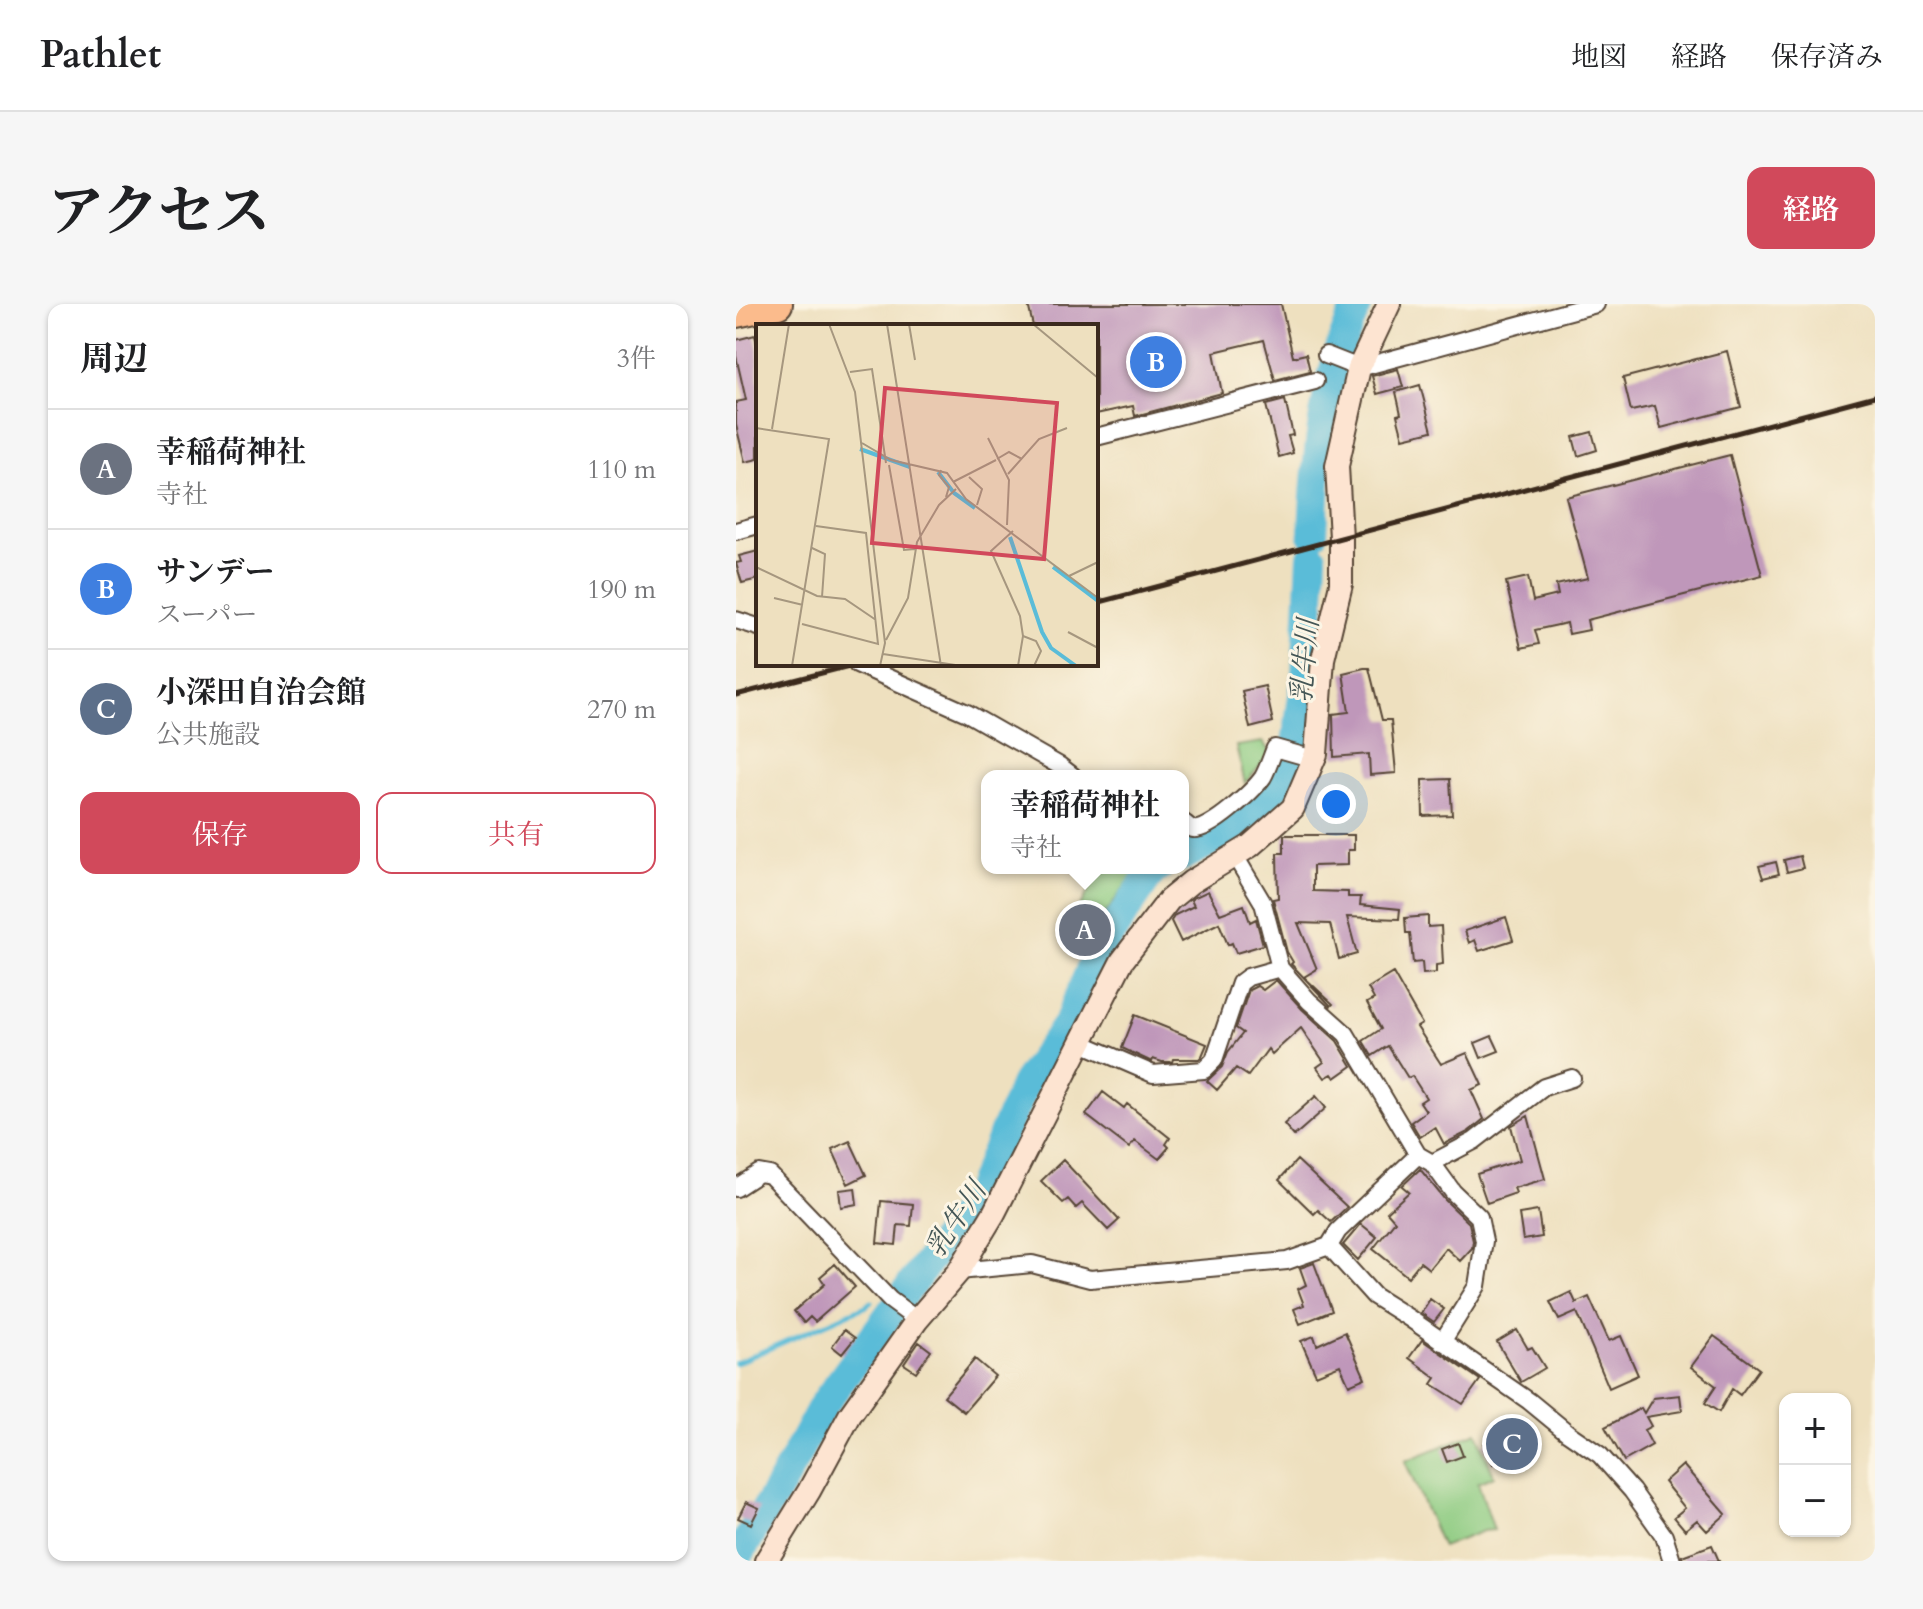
<!DOCTYPE html>
<html lang="ja">
<head>
<meta charset="utf-8">
<style>
	body { margin:0; font-family:Cardo,"Noto Serif JP",serif; background:#f6f6f6; color:#202124 }
	.controls { position:absolute; right:24px; bottom:24px; display:grid; overflow:hidden; border-radius:16px; box-shadow:0 2px 6px #0004 }
	.controls button { width:72px; height:72px; display:grid; place-items:center; padding:0; border:0; border-bottom:2px solid #e0e0e0; background:#fff; color:#202124; font:40px sans-serif }
	.you { position:absolute; left:600px; top:500px; width:28px; height:28px; margin:-20px; border:6px solid #fff; border-radius:50%; background:#1a73e8; box-shadow:0 0 0 12px #1a73e833 }
	.badge { display:grid; place-items:center; width:52px; height:52px; border-radius:50%; background:#d1495b; color:#fff; font-size:26px; font-weight:700 }
	.pin { position:absolute; translate:-50% -50%; border:4px solid #fff; box-shadow:0 2px 8px #0006 }
	.popup { position:absolute; left:245px; top:466px; width:208px; height:104px; box-sizing:border-box; display:grid; place-content:center; border-radius:16px; background:#fff; filter:drop-shadow(0 2px 6px #0005); font-size:26px; white-space:nowrap; color:#757577 }
	.popup b { font-size:30px; color:#202124 }
	.popup::after { content:''; position:absolute; left:50%; top:100%; margin-left:-16px; border:16px solid transparent; border-top-color:#fff }
	.list { margin:0; padding:0; list-style:none }
	h2 { display:flex; justify-content:space-between; align-items:center; height:104px; margin:0; padding:0 32px; font-size:34px }
	h2 small { font-size:26px; font-weight:400; color:#757577 }
	.list li { display:grid; grid-template-columns:52px 1fr auto; gap:24px; align-items:center; box-sizing:border-box; height:120px; padding:0 32px; border-top:2px solid #e0e0e0 }
	.list b { display:block; font-size:30px; white-space:nowrap }
	.list p { margin:0; font-size:26px; white-space:nowrap; color:#757577 }
	.list em { font-size:26px; font-style:normal; color:#757577 }
	.actions { display:flex; gap:16px; padding:24px 32px }
	.actions a { flex:1; padding:18px 0; border:2px solid #d1495b; border-radius:16px; text-align:center; font-size:28px; color:#d1495b }
	.actions .main { background:#d1495b; color:#fff }
	.map { position:relative; flex:none; width:1139px; height:1257px; overflow:hidden; border-radius:16px }
	header { display:flex; align-items:center; gap:48px; box-sizing:border-box; height:112px; padding:0 40px; background:#fff; border-bottom:2px solid #e0e0e0 }
	header strong { font-size:38px }
	nav { display:flex; gap:44px; margin-inline-start:auto; font-size:28px }
	.intro { display:flex; align-items:center; justify-content:space-between; box-sizing:border-box; height:192px; padding:0 48px }
	h1 { margin:0; font-size:56px }
	.button { padding:20px 36px; border-radius:16px; background:#d1495b; color:#fff; font-size:28px; font-weight:700 }
	main { display:flex; gap:48px; padding:0 48px }
	aside { flex:1; background:#fff; border-radius:16px; box-shadow:0 2px 6px #0004 }
	.map>svg:first-child { display:block }
	.green { fill:#8dcb81; stroke:#647a50; stroke-width:2 }
	.lines { fill:none; stroke-linecap:round; stroke-linejoin:round }
	.stream { stroke:#5abcd8; stroke-width:5 }
	.river { stroke:#5abcd8; stroke-width:30 }
	.building { fill:#bf97ba }
	.street-casing { stroke:#564536; stroke-width:20 }
	.secondary-casing { stroke:#564536; stroke-width:26 }
	.highway-casing { stroke:#564536; stroke-width:32 }
	.street { stroke:#fff; stroke-width:16 }
	.secondary { stroke:#fde4d1; stroke-width:22 }
	.highway { stroke:#fbbb8c; stroke-width:28 }
	.rail { stroke:#3b2a1e; stroke-width:5 }
	.labels { text-anchor:middle; dominant-baseline:central; stroke-width:6; stroke-linejoin:round; paint-order:stroke }
	.water-label { font-size:28px; font-style:italic; fill:#445656; stroke:#fcf5e5 }
	.inset-river { fill:none; stroke:#5abcd8; stroke-width:4 }
	.inset-road { fill:none; stroke:#a6977f; stroke-width:2 }
	.view { fill:#d1495b; fill-opacity:0.15; stroke:#d1495b; stroke-width:4 }
	.inset-edge { fill:none; stroke:#3b2a1e; stroke-width:4 }
</style>
</head>
<body>
<header>
<strong>Pathlet</strong>
<nav><a>地図</a><a>経路</a><a>保存済み</a></nav>
</header>
<div class="intro"><h1>アクセス</h1><a class="button">経路</a></div>
<main>
<aside>
<h2>周辺<small>3件</small></h2>
<ul class="list">
<li><span class="badge" style="background:#6b7280">A</span><div><b>幸稲荷神社</b><p>寺社</p></div><em>110 m</em></li>
<li><span class="badge" style="background:#3f7fe0">B</span><div><b>サンデー</b><p>スーパー</p></div><em>190 m</em></li>
<li><span class="badge" style="background:#5c6f8a">C</span><div><b>小深田自治会館</b><p>公共施設</p></div><em>270 m</em></li>
</ul>
<div class="actions"><a class="main">保存</a><a>共有</a></div>
</aside>
<div class="map">
<svg width="1139" height="1257" viewBox="0 0 1139 1257">
	<rect width="100%" height="100%" fill="#fcf5e5"/>
	<filter id="ink" filterUnits="userSpaceOnUse"><feTurbulence type="fractalNoise" baseFrequency=".0125" numOctaves="2"/><feDisplacementMap in="SourceGraphic" scale="16" xChannelSelector="R" yChannelSelector="G"/><feConvolveMatrix kernelMatrix="1 2 1 2 8 2 1 2 1" color-interpolation-filters="sRGB"/></filter>
	<filter id="wash" filterUnits="userSpaceOnUse"><feTurbulence type="fractalNoise" baseFrequency=".006" numOctaves="4" result="noise"/><feDisplacementMap in="SourceGraphic" scale="32" xChannelSelector="R" yChannelSelector="G"/><feGaussianBlur stdDeviation="1.8" result="paint"/><feColorMatrix in="noise" values="0 0 0 0 0 0 0 0 0 0 0 0 0 0 0 0 0 1.4 0 .05"/><feComposite in="paint" operator="in"/></filter>
	<g filter="url(#wash)">
		<rect width="100%" height="100%" fill="#eee0bf"/>
		<!-- green -->
		<path class="green" d="M527 438 535 450 509 479 500 442Z
			M366 564H402L365 616 342 605Z
			M741 1128 758 1172 742 1179 758 1226 747 1227 706 1243 669 1157Z"/>
		<g class="lines">
			<!-- stream -->
			<path class="stream" d="M172 983H174
				M0 1059 130 1002 135 998"/>
			<!-- river -->
			<path class="river" d="M577 230C580 153 588 70 622 0
				M447 552 499 525 548 474 560 440 570 372 576 253
				M0 1256 47 1176 87 1101 241 891 289 780 332 719 361 650 417 566 422 564"/>
		</g>
		<g id="blocks">
			<!-- building -->
			<path class="building" d="M292 0H545L557 53 570 50 574 67 539 76 528 36 478 48 486 89 399 112 397 102 360 110V22H297Z
				M19 31 22 45V155L9 158 0 121V98L10 96 0 52V36Z
				M991 47 1005 103 925 124 919 102 895 107 887 74Z
				M662 65 667 83 641 90 636 72Z
				M684 81 696 127 667 134 661 111 665 110 660 88Z
				M549 96 557 131 552 132 557 149 543 153 530 101Z
				M856 128 861 146 842 152 837 133Z
				M994 151 1026 271 851 316 853 326 833 330 831 319 799 326 803 340 785 344 770 278 792 273 797 297 822 291 820 281 852 274 830 193Z
				M22 247V275L6 279 0 259 5 258 3 252Z
				M628 364H633L646 416H655L660 469 634 471 633 450 598 453 597 410 613 408 607 369Z
				M529 382 537 418 514 424 506 387Z
				M714 475 716 511 687 512 686 476Z
				M548 531H618V546H612V561L577 562V587L612 588V593H625L624 601 664 605 663 615 611 613 621 650 603 655 594 620 562 619 581 665 568 673 597 700 595 702 555 660 557 658 551 648 537 595 542 594 541 549H548Z
				M1064 552 1067 564 1051 568 1048 556Z
				M1040 558 1043 570 1027 574 1023 562Z
				M472 587 484 610 508 601 514 618 520 615 527 641 500 649 496 639 492 641 483 619 445 638 435 617 439 611 458 602 455 596 457 594Z
				M692 612V623L705 622 707 660 700 661V669L687 670 686 658 677 659 674 629H670L669 614Z
				M770 613 777 636 743 647 739 636 733 639 729 627Z
				M343 614 361 620 355 639 337 632Z
				M657 669 686 720 681 723 705 760 731 749 746 781 735 786 748 815 732 828 708 840 699 823 684 833 675 818 690 807 684 798 690 794 676 772 672 774 652 742 636 752 627 737 645 725 631 699 638 695 632 684Z
				M540 676 566 705 601 737 616 762 599 774 596 770 589 774 581 763 588 758 565 724 536 750 532 745 512 772 500 764 481 786 471 777 486 763 492 748 507 729 500 724 513 686 521 682 527 686Z
				M399 711 471 740 466 752 463 755H437L436 758H426L417 755 416 758 386 744Z
				M756 732 763 747 745 754 739 739Z
				M367 788 388 804 391 800 434 834 430 840 433 843 423 855 399 837 393 844 350 811Z
				M580 792 590 804 558 832 548 820Z
				M792 812 809 875 778 884 780 889 751 899 741 870 784 856 775 822Z
				M114 837 130 871 112 880 96 845Z
				M327 856 383 916 372 926 346 899 340 904 332 895 327 899 305 877Z
				M561 856 611 903 595 918 582 906 578 910 543 876Z
				M684 865 709 896 733 919 737 937 736 944 724 957 710 944 693 965 684 958 672 973 637 945 659 917 651 908 673 888 666 882Z
				M119 884 121 900 105 903 103 886Z
				M145 897 177 900 175 922 162 921 160 941 141 939Z
				M802 907 806 933 787 936 783 910Z
				M625 920 641 933 622 956 607 941Z
				M578 959 596 1007 564 1020 558 1005 568 1001 562 985 570 981 564 964Z
				M99 960 119 983 79 1018 74 1013 68 1019 58 1007 89 980 84 973Z
				M835 988 840 999 853 993 873 1037 885 1032 902 1071 873 1084 841 1008 823 1016 814 998Z
				M694 995 708 1005 698 1018 685 1009Z
				M108 1026 119 1034 106 1050 96 1042Z
				M781 1026 792 1045 796 1043 809 1064 785 1078 761 1038Z
				M609 1028 629 1074 613 1081 604 1061 580 1071 565 1037 578 1032 581 1041Z
				M978 1032 1023 1065 1004 1091 996 1085 983 1108 969 1099 980 1082 955 1063Z
				M686 1036 744 1076 727 1100 696 1080 700 1074 673 1054Z
				M183 1038 195 1047 180 1068 168 1060Z
				M239 1055 259 1072 228 1108 208 1092Z
				M944 1091 946 1107 910 1113 915 1122 908 1126 916 1141 888 1157 869 1123 905 1104 908 1109 917 1094Z
				M795 1120 804 1140 757 1160 748 1140Z
				M722 1139 727 1152 711 1158 706 1145Z
				M947 1161 990 1210 971 1227 961 1216 949 1226 938 1213 949 1204 928 1178Z
				M10 1198 23 1204 15 1220 2 1214Z
				M976 1241 983 1257H947L946 1252Z"/>
		</g>
	</g>
	<g filter="url(#ink)">
		<use href="#blocks" fill-opacity="0" stroke="#564536" stroke-width="2"/>
		<g class="lines">
			<defs>
				<path id="street" d="M590 51 623 64 860 0
					M360 133 579 77
					M0 227 22 221
					M0 316 22 323
					M121 360 231 409 324 462 337 472
					M447 518C450 520 454 524 457 525 473 528 518 486 527 473 532 464 535 454 539 444L578 455
					M499 552 527 599 544 664 573 697 610 730 682 851 696 859 738 837 808 783 836 774
					M343 738 417 770 468 766 478 756 504 679 512 673 544 664
					M696 859 717 888 743 913 748 937 741 982 706 1038
					M0 884 23 869 34 871 154 996 181 1016
					M593 942 638 992 673 1014 793 1097 832 1129 864 1151 896 1187 928 1232 936 1257
					M223 967 296 960 354 975 551 957 593 942 602 927 682 851"/>
				<path id="secondary" d="M30 1257 73 1187 114 1111 181 1016 223 967 258 909 386 657 433 596 455 578 514 542 557 504 580 450 587 355 605 280V234L601 162 623 64 653 0"/>
				<path id="highway" d="M0 9 42 0"/>
			</defs>
			<!-- street casing -->
			<use href="#street" class="street-casing"/>
			<!-- secondary casing -->
			<use href="#secondary" class="secondary-casing"/>
			<!-- highway casing -->
			<use href="#highway" class="highway-casing"/>
			<!-- street -->
			<use href="#street" class="street"/>
			<!-- secondary -->
			<use href="#secondary" class="secondary"/>
			<!-- highway -->
			<use href="#highway" class="highway"/>
			<!-- rail -->
			<path class="rail" d="M360 299 1139 92
				M0 391 121 360"/>
		</g>
	</g>
	<g class="labels">
		<!-- water labels -->
		<g class="water-label">
			<text transform="translate(569 357) rotate(-85)">乳牛川</text>
			<text transform="translate(220 915) rotate(-56)">乳牛川</text>
		</g>
	</g>
	<!-- overview -->
	<g transform="translate(20 20)">
		<rect width="342" height="342" fill="#eee0bf"/>
		<path class="inset-river" d="M104 125 154 143M182 148 198 169 219 184M254 213 286 308 295 324 320 342M297 243 342 277"/>
		<path class="inset-road" d="M73 0 99 68 129 319 124 342M131 0 185 342M153 0 159 36M277 0 342 54M94 48 116 45 130 139M0 104 73 115 36 342M16 105 33 0M232 114 253 156 251 201M106 119 135 136 191 149 210 175 342 274M241 135 253 128 266 135M133 141 148 226 159 225M185 146 183 151 193 163 190 173M252 150 283 115 311 104M213 153 226 165 221 181M197 158 240 136M257 207 235 227 264 292 267 312 262 342M56 224 69 230 66 273M0 243 61 272 89 275 120 296M313 252 342 238M18 274 47 281M46 300 122 320 110 209 60 202M312 308 342 324M267 312 280 317 285 327 278 342M130 316 152 274 161 218 183 181 200 165M127 330 206 342"/>
		<path class="view" d="M129 64 301 79 288 235 116 219Z"/>
		<rect width="342" height="342" class="inset-edge"/>
	</g>
</svg>
<div class="controls">
<button>+</button>
<button>−</button>
</div>
<div class="you"></div>
<div class="pin badge" style="left:349px;top:626px;background:#6b7280">A</div>
<div class="popup"><b>幸稲荷神社</b>寺社</div>
<div class="pin badge" style="left:420px;top:58px;background:#3f7fe0">B</div>
<div class="pin badge" style="left:776px;top:1140px;background:#5c6f8a">C</div>
</div>
</main>
</body>
</html>
